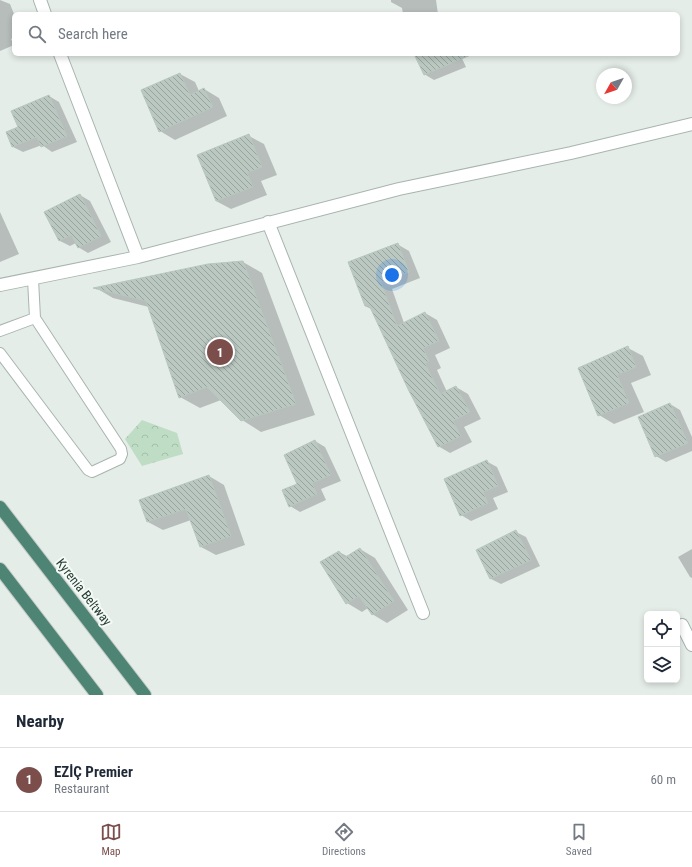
<!DOCTYPE html>
<html lang="en">
<head>
<meta charset="utf-8">
<style>
	body { margin:0; font-family:"Roboto Condensed",sans-serif; background:#f2f2f3; color:#1f2937 }
	.controls { position:absolute; right:12px; bottom:12px; display:grid; overflow:hidden; border-radius:6px; box-shadow:0 2px 6px #0003 }
	.controls button { width:36px; height:36px; display:grid; place-items:center; padding:0; border:0; border-bottom:1px solid #e0e1e3; background:#fff; color:#1f2937; font:20px sans-serif }
	.compass { position:absolute; left:596px; top:68px; width:36px; height:36px; border-radius:50%; background:#fff; box-shadow:0 2px 6px #0003; rotate:230deg }
	.you { position:absolute; left:392px; top:275px; width:14px; height:14px; margin:-10px; border:3px solid #fff; border-radius:50%; background:#1a73e8; box-shadow:0 0 0 6px #1a73e833 }
	.badge { display:grid; place-items:center; width:26px; height:26px; border-radius:50%; background:#7b4e4c; color:#fff; font-size:13px; font-weight:700 }
	.pin { position:absolute; translate:-50% -50%; border:2px solid #fff; box-shadow:0 1px 4px #0006 }
	.list { margin:0; padding:0; list-style:none }
	h2 { display:flex; justify-content:space-between; align-items:center; height:52px; margin:0; padding:0 16px; font-size:17px }
	h2 small { font-size:13px; font-weight:400; color:#747a83 }
	.list li { display:grid; grid-template-columns:26px 1fr auto; gap:12px; align-items:center; box-sizing:border-box; height:64px; padding:0 16px; border-top:1px solid #e0e1e3 }
	.list b { display:block; font-size:15px; white-space:nowrap }
	.list p { margin:0; font-size:13px; white-space:nowrap; color:#747a83 }
	.list em { font-size:13px; font-style:normal; color:#747a83 }
	.icon { flex:none; width:22px; height:22px; fill:none; stroke:currentColor; stroke-width:2; stroke-linecap:round; stroke-linejoin:round }
	.map { position:relative; flex:none; width:692px; height:695px; overflow:hidden }
	.search { position:absolute; background:#fff; box-shadow:0 2px 6px #0003; left:12px; right:12px; top:12px; height:44px; display:flex; align-items:center; gap:10px; box-sizing:border-box; padding:0 14px; border-radius:6px; color:#747a83; font-size:15px }
	.sheet { height:116px; background:#fff }
	nav { display:flex; justify-content:space-around; align-items:center; box-sizing:border-box; height:56px; border-top:1px solid #e0e1e3; background:#fff; font-size:11px; color:#747a83 }
	nav a { display:grid; justify-items:center; gap:2px }
	nav .on { color:#7b4e4c }
	.map>svg:first-child { display:block }
	.park { fill:url(#park-crowns) }
	.shadow { fill:#0003 }
	.building { fill:url(#building-back-hatch); stroke:#b7c7bf }
	.lines { fill:none; stroke-linecap:round; stroke-linejoin:round }
	.service-casing { stroke:#a8b5af; stroke-width:12 }
	.minor-casing { stroke:#a8b5af; stroke-width:14 }
	.trunk-casing { stroke:#c2c9c6; stroke-width:14 }
	.service { stroke:#fff; stroke-width:10 }
	.minor { stroke:#fff; stroke-width:12 }
	.trunk { stroke:#4e8474; stroke-width:12 }
	.labels { text-anchor:middle; dominant-baseline:central; stroke-width:4; stroke-linejoin:round; paint-order:stroke }
	.street-label { font-size:13px; fill:#253e35; stroke:#f5faf7 }
</style>
</head>
<body>
<div class="map">
<svg width="692" height="695" viewBox="0 0 692 695">
	<defs>
		<pattern id="park-crowns" width="20" height="18" patternUnits="userSpaceOnUse"><rect width="20" height="18" fill="#bfddc4"/><path d="M2 6a3 3 0 1 1 6 0M12 15a3 3 0 1 1 6 0" fill="none" stroke="#a4bfa9"/></pattern>
		<pattern id="building-back-hatch" width="6" height="6" patternUnits="userSpaceOnUse"><rect width="6" height="6" fill="#bac8c1"/><path d="M-1 5l2 2M0 0l6 6M5-1l2 2" fill="none" stroke="#97a49e"/></pattern>
	</defs>
	<rect width="100%" height="100%" fill="#e5ede9"/>
	<!-- park -->
	<path class="park" d="M142 420 177 433 183 454 142 466 125 439Z"/>
	<!-- shadow -->
	<path class="shadow" d="M0 0 10 4 14 14V38L11 39 14 45 0 51Z
		M391 0H436L438 14H403L402 8 391 2Z
		M416 54H460L466 67 434 80 424 74Z
		M180 74 195 82 199 91 204 89 219 98 227 116 175 140 160 131Z
		M49 96 59 102 77 142 52 152 42 145 23 152 13 147 7 133 20 127Z
		M249 136 264 144 277 175 261 181 267 195 231 209 216 201Z
		M80 195 90 201 111 242 88 253 78 247 76 243 70 246 60 241Z
		M0 212 19 254 0 262Z
		M397 244 409 251 420 278 392 289 404 323 425 313 437 320 450 348 435 355 441 368 437 370 447 392 456 387 468 394 481 419 464 427 472 442 450 453 438 446 373 310 365 306Z
		M243 262 262 273 315 415 261 432 242 420 221 400 200 408 180 397 149 307 113 298 96 288Z
		M628 348 643 356 651 375 631 383 644 412 614 424 599 415Z
		M670 404 680 410 692 437V451L666 462 656 456Z
		M315 441 325 447 341 481 321 489 326 500 300 512 290 506Z
		M486 461 497 467 508 492 493 498 498 509 471 521 461 515Z
		M209 476 224 485 245 545 216 555 201 547 191 520 163 530 148 522Z
		M516 532 526 537 540 566 501 584 491 579 477 551Z
		M360 549 375 558 408 610 387 623 372 614 368 608 362 612 347 603 339 552 347 556Z
		M692 549V578L690 577 678 557Z"/>
	<!-- building -->
	<path class="building" d="M414 54H473L424 75Z
		M180 73 190 95 204 88 213 107 159 132 141 90Z
		M49 95 67 136 41 147 37 137 12 147 6 132 18 127 11 111Z
		M249 134 262 167 247 173 253 187 216 201 197 155Z
		M80 194 101 236 78 248 71 235 59 241 44 212Z
		M398 243 409 272 381 282 397 326 425 312 439 341 423 348 429 361 425 363 440 394 456 386 470 412 453 421 461 436 438 447 408 389 369 305 365 306 348 262Z
		M243 261 296 404 241 421 207 387 179 398 146 301 93 288 208 264Z
		M628 346 636 367 617 375 629 403 598 416 578 368Z
		M670 403 688 443 655 457 638 417Z
		M315 440 331 475 312 483 317 494 289 507 282 490 297 484 284 455Z
		M487 460 498 486 483 492 488 503 460 516 444 479Z
		M209 475 231 536 200 547 186 509 147 522 139 500Z
		M516 530 531 560 490 579 476 550Z
		M360 548 394 601 372 615 359 596 346 604 320 562 339 551 344 558Z"/>
	<g class="lines">
		<defs>
			<path id="service" d="M0 331 35 318
				M0 353 88 470 92 472 120 459 122 454 121 449 35 318 33 279"/>
			<path id="minor" d="M40 0 45 14
				M60 54 138 257
				M268 222 423 613
				M0 285 138 257 399 189 571 153 692 124
				M682 625 692 645"/>
			<path id="trunk" d="M0 507 145 695
				M0 569 97 695"/>
		</defs>
		<!-- service casing -->
		<use href="#service" class="service-casing"/>
		<!-- minor casing -->
		<use href="#minor" class="minor-casing"/>
		<!-- trunk casing -->
		<use href="#trunk" class="trunk-casing"/>
		<!-- service -->
		<use href="#service" class="service"/>
		<!-- minor -->
		<use href="#minor" class="minor"/>
		<!-- trunk -->
		<use href="#trunk" class="trunk"/>
	</g>
	<g class="labels">
		<!-- street labels -->
		<g class="street-label">
			<text transform="translate(84 592) rotate(52)">Kyrenia Beltway</text>
		</g>
	</g>
</svg>
<div class="controls">
<button><svg class="icon" aria-label="locate" viewBox="0 0 24 24"><circle cx="12" cy="12" r="6"/><path d="M12 2v4M12 18v4M2 12h4M18 12h4"/></svg></button>
<button><svg class="icon" aria-label="layers" viewBox="0 0 24 24"><path d="M12 4l9 5-9 5-9-5zM3 14l9 5 9-5"/></svg></button>
</div>
<svg class="compass" viewBox="-18 -18 36 36"><path d="M0-13l5 13h-10z" fill="#e53935"/><path d="M0 13l5-13h-10z" fill="#747a83"/></svg>
<div class="you"></div>
<div class="pin badge" style="left:220px;top:352px">1</div>
<div class="search"><svg class="icon" aria-label="search" viewBox="0 0 24 24"><circle cx="10" cy="10" r="6"/><path d="M15 15l6 6"/></svg>Search here</div>
</div>
<section class="sheet">
<h2>Nearby<small></small></h2>
<ul class="list">
<li><span class="badge">1</span><div><b>EZİÇ Premier</b><p>Restaurant</p></div><em>60 m</em></li>
</ul>
</section>
<nav>
<a class="on"><svg class="icon" aria-label="map" viewBox="0 0 24 24"><path d="M3 6l6-2 6 2 6-2v14l-6 2-6-2-6 2zM9 4v14M15 6v14"/></svg>Map</a>
<a><svg class="icon" aria-label="directions" viewBox="0 0 24 24"><path d="M12 3l9 9-9 9-9-9zM9 14v-3h6M13 9l2 2-2 2"/></svg>Directions</a>
<a><svg class="icon" aria-label="saved" viewBox="0 0 24 24"><path d="M7 4h10v16l-5-4-5 4z"/></svg>Saved</a>
</nav>
</body>
</html>
